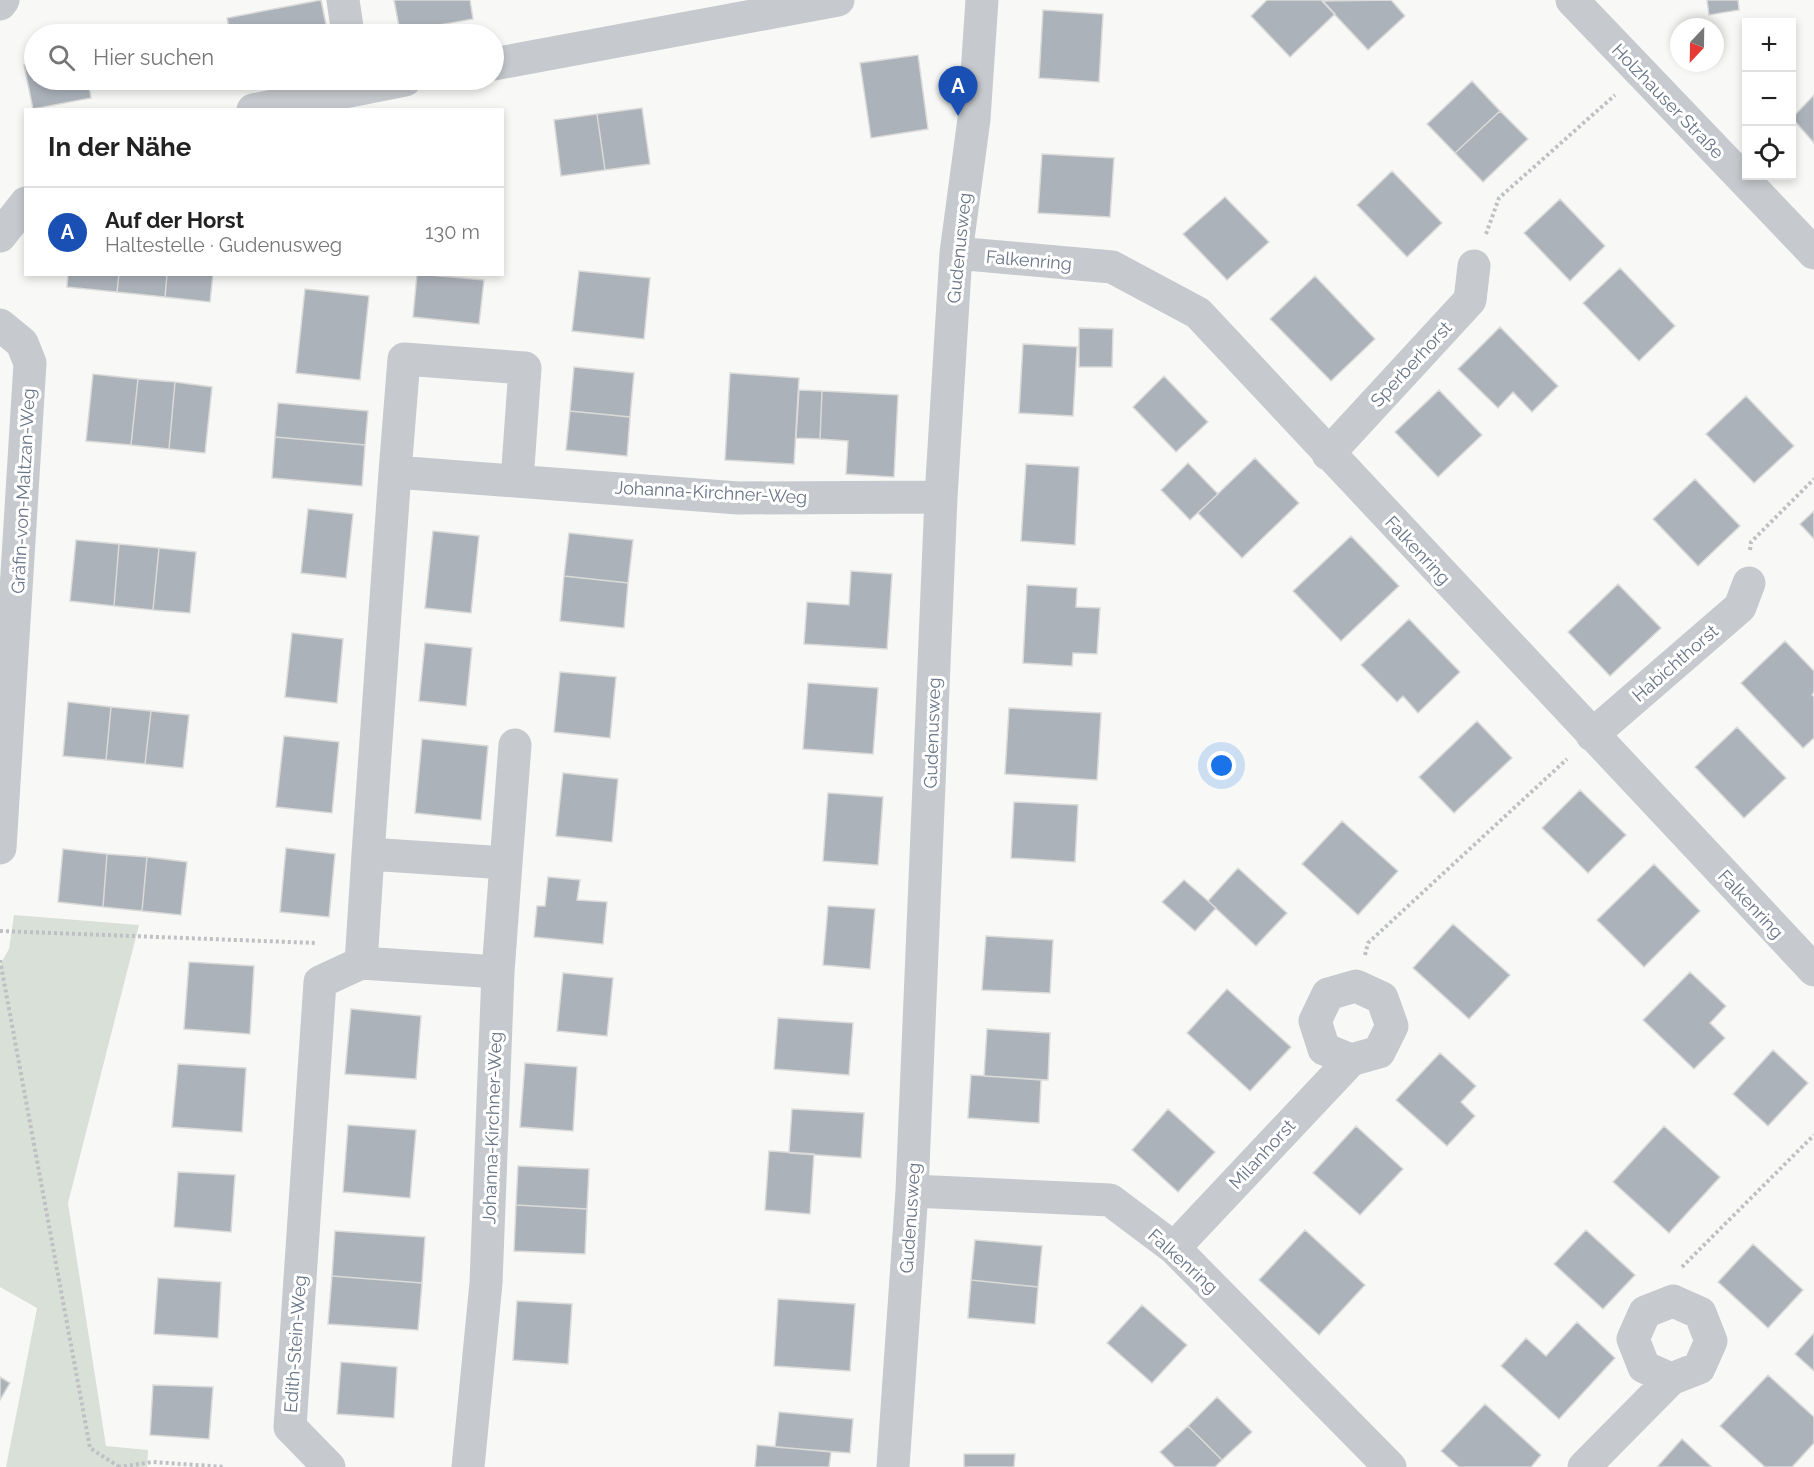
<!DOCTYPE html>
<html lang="de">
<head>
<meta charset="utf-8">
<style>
	body { margin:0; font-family:Raleway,sans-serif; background:#f2f2f2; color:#222 }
	.controls { position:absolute; right:18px; top:18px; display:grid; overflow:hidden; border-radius:0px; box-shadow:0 3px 9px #0003 }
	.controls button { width:54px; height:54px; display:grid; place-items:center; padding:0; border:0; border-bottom:2px solid #e0e0e0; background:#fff; color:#222; font:30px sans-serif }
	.compass { position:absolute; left:1670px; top:18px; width:54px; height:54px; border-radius:50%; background:#fff; box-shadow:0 3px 9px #0003; rotate:202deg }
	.you { position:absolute; left:1222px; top:766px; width:21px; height:21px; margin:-15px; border:4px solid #fff; border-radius:50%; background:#1a73e8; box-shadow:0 0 0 9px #1a73e833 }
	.badge { display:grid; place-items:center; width:39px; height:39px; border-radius:50%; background:#7c3aed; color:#fff; font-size:20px; font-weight:700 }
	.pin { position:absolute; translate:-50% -50px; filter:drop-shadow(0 2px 3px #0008) }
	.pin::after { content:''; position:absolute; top:32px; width:21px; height:18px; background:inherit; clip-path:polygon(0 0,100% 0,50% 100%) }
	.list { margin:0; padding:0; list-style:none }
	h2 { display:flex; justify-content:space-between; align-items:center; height:78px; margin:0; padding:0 24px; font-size:26px }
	h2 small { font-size:20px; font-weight:400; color:#767676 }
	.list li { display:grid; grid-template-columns:39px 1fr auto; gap:18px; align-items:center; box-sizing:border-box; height:90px; padding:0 24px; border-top:2px solid #e0e0e0 }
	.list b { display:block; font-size:22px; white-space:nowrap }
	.list p { margin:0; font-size:20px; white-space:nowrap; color:#767676 }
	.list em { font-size:20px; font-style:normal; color:#767676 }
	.icon { flex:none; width:33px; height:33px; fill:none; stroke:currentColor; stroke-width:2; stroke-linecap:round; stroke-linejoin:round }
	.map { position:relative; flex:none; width:1814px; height:1467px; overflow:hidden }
	.search { position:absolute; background:#fff; box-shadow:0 3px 9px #0003; left:24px; top:24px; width:480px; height:66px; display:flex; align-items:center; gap:15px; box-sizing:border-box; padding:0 21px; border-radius:33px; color:#767676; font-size:22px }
	.panel { position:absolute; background:#fff; box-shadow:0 3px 9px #0003; left:24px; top:108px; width:480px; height:168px; border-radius:0px }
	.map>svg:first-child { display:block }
	.green { fill:#d9e0d7 }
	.building { fill:#acb2ba; stroke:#dadad8; stroke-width:1.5 }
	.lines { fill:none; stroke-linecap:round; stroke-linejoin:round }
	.path { stroke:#bec0c3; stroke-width:4; stroke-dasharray:3 3; stroke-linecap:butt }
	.minor { stroke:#c6c9cd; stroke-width:33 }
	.labels { text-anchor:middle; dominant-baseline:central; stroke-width:6; stroke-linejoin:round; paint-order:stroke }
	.street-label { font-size:18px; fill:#687587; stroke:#fff }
</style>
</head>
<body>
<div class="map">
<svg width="1814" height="1467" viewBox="0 0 1814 1467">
	<rect width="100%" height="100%" fill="#f8f9f6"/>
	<!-- green -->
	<path class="green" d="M14 915 139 925 68 1203 106 1446 148 1450 147 1467H6L37 1308 0 1287V965L9 949Z"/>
	<!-- building -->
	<path class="building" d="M321 0 328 34H230L227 18Z
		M394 0H470L473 19 400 32Z
		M1267 0H1322L1335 14 1290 57 1251 16Z
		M1391 0 1405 16 1368 50 1322 1Z
		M1707 0H1738L1739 10 1709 15Z
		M1043 10 1103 14 1099 82 1039 78Z
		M918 55 928 129 871 138 860 63Z
		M34 63V80H88L91 98 33 109 24 65Z
		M1472 81 1500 111 1455 153 1427 124Z
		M1814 95V143L1792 118Z
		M642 108 650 164 605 170 597 114Z
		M1500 111 1528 139 1483 182 1455 153Z
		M597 114 605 170 561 176 554 120Z
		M1042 154 1114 158 1110 217 1038 213Z
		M1392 171 1442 223 1407 257 1357 205Z
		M1225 197 1269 242 1227 280 1183 234Z
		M1560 199 1605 246 1570 281 1524 233Z
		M1620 268 1675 326 1639 361 1583 303Z
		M579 271 650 278 644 339 572 331Z
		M68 274H119L117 292 67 287Z
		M119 274H167L165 297 117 292Z
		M167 274H213L210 302 165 297Z
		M417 274 484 280 479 324 413 317Z
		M1315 276 1375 339 1331 381 1270 319Z
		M305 289 369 296 360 380 296 373Z
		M1500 327 1558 386 1532 412 1513 392 1498 408 1458 369Z
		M1079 328 1113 329 1112 367H1079Z
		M1023 344 1077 347 1073 416 1019 413Z
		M574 367 634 373 630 417 570 411Z
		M730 373 799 378 794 464 725 460Z
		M93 374 138 379 131 445 86 441Z
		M1164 376 1208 422 1176 452 1133 407Z
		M138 379 175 382 169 449 131 445Z
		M175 382 212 387 205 453 169 449Z
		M799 390 822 391 820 439 796 438Z
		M1439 390 1482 435 1438 477 1395 432Z
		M822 391 898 395 894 477 846 474 848 441 820 439Z
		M1746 396 1794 446 1754 483 1706 434Z
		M278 403 368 411 365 445 275 437Z
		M570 411 630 417 627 456 566 450Z
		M275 437 365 445 362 486 272 478Z
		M1255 458 1299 503 1242 558 1198 513Z
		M1188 463 1218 494 1190 520 1161 490Z
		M1026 464 1079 467 1075 545 1021 541Z
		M1695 479 1740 526 1698 566 1653 519Z
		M308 509 353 514 346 578 301 573Z
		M1814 511V539L1800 524Z
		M433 531 479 536 471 613 425 608Z
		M569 533 633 540 628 583 564 576Z
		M1351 536 1399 586 1341 641 1293 591Z
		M76 540 119 544 114 606 70 601Z
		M119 544 159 548 153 610 114 606Z
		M159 548 196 552 190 613 153 610Z
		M851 571 892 574 887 649 804 644 807 602 849 605Z
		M564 576 628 583 624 628 560 621Z
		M1618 584 1661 628 1610 676 1568 632Z
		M1027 585 1077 588 1076 607 1100 608 1097 654 1073 653 1072 666 1023 663Z
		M1409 619 1460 672 1418 713 1403 696 1397 702 1361 665Z
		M292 633 343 639 337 703 285 697Z
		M1785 641 1814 671V692L1812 695 1814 697V738L1803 748 1741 683Z
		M425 643 472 648 466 706 419 701Z
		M560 672 616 677 610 738 554 732Z
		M808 683 878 688 873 754 803 749Z
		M68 702 111 707 106 760 63 756Z
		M111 707 151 711 145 764 106 760Z
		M1009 708 1101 713 1097 780 1005 774Z
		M151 711 189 715 183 768 145 764Z
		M1477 721 1512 758 1454 813 1419 777Z
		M1737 727 1786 778 1744 818 1695 767Z
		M284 736 339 742 332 813 276 807Z
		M422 739 488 746 481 820 415 813Z
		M563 773 618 779 612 842 556 836Z
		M1580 790 1626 835 1588 873 1542 828Z
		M828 793 883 797 878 865 823 861Z
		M1014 802 1078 805 1075 862 1011 858Z
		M1342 821 1398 871 1358 915 1302 864Z
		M286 848 335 854 329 917 280 912Z
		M63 849 107 854 103 907 58 902Z
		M107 854 147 857 142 911 103 907Z
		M147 857 187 862 181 915 142 911Z
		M1654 864 1700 911 1644 967 1597 920Z
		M1238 868 1287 913 1256 946 1208 901Z
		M548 877 580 880 577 900 607 902 603 944 534 937 537 906H545Z
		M1184 880 1216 908 1195 931 1162 902Z
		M828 906 875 909 870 969 823 965Z
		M1453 924 1510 975 1469 1019 1413 968Z
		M986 936 1053 940 1050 993 982 990Z
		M189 962 254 966 250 1034 184 1029Z
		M1690 972 1726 1006 1710 1023 1725 1038 1694 1069 1643 1020Z
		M563 973 613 978 607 1036 557 1031Z
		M1227 989 1291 1047 1250 1091 1187 1033Z
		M351 1009 421 1016 416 1079 345 1074Z
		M778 1018 853 1023 849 1075 774 1069Z
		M987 1029 1050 1033 1048 1080 984 1076Z
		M1773 1050 1808 1083 1768 1126 1733 1094Z
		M1440 1053 1476 1086 1461 1102 1475 1116 1447 1146 1396 1100Z
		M525 1063 577 1067 573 1131 520 1127Z
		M178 1064 246 1068 242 1132 172 1127Z
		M971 1075 1041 1080 1039 1123 968 1118Z
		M792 1109 864 1113 861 1158 789 1153Z
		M1168 1109 1215 1152 1178 1192 1132 1150Z
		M348 1125 416 1130 410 1198 343 1192Z
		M1356 1126 1403 1169 1360 1215 1313 1173Z
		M1664 1126 1720 1177 1669 1233 1613 1182Z
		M769 1151 814 1154 810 1214 765 1210Z
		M518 1166 589 1169 587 1209 516 1205Z
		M178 1172 235 1175 231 1232 174 1227Z
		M516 1205 587 1209 585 1254 514 1251Z
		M1305 1230 1365 1285 1319 1335 1259 1280Z
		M1586 1230 1635 1275 1603 1309 1554 1264Z
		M335 1231 425 1237 422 1283 332 1276Z
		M975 1240 1042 1246 1038 1287 971 1280Z
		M1753 1244 1803 1290 1768 1328 1718 1282Z
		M332 1276 422 1283 418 1330 328 1324Z
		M158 1278 221 1282 218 1338 154 1334Z
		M971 1280 1038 1287 1035 1324 968 1318Z
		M778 1299 855 1304 850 1371 774 1366Z
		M517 1301 572 1304 568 1364 513 1360Z
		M1142 1305 1187 1345 1152 1383 1107 1343Z
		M1577 1322 1615 1358 1559 1419 1501 1366 1526 1338 1546 1356Z
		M1814 1333V1371L1795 1354Z
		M341 1362 397 1367 394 1418 337 1414Z
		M1768 1375 1814 1417V1443L1792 1467H1765L1720 1426Z
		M0 1377 10 1383 0 1400Z
		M153 1385 213 1387 209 1439 150 1435Z
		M1217 1397 1252 1432 1222 1460 1188 1426Z
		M1485 1404 1541 1455 1531 1467H1459L1441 1451Z
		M779 1412 853 1419 850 1453 775 1447Z
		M1188 1426 1222 1460 1215 1467H1175L1160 1452Z
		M1682 1439 1712 1467H1657Z
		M757 1445 831 1452 829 1467H755Z
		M964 1454H1015L1014 1467H964Z"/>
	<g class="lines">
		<!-- path -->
		<path class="path" d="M1486 234 1499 198 1615 95
			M1750 550 1751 542 1814 479
			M0 931 316 943
			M1365 955 1368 943 1567 759
			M0 960 90 1448 118 1466
			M1682 1267 1814 1135
			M118 1467 153 1462 225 1467"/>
		<!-- minor -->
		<path class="minor" d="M343 0 348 34
			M1572 0 1814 253
			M0 4 3 0
			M494 64 838 0
			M253 110 405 80
			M0 236 26 203
			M956 253 1112 267 1198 313 1814 970
			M0 325 22 343 30 363 0 848
			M1328 454 1470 300 1474 266
			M517 481 525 368 404 359 395 472 738 498 941 497
			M1592 735 1740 607 1749 583
			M368 854 395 472
			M506 863 515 745
			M912 1191 1110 1200 1174 1248 1390 1467
			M1174 1248 1351 1060 1324 1049 1315 1021 1328 994 1356 986 1382 998 1392 1026 1379 1052 1351 1060
			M1673 1301 1700 1313 1711 1341 1699 1368 1671 1379 1644 1367 1633 1339 1645 1312Z
			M329 1467 290 1427 320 982 361 963
			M468 1467 486 1283 498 972 506 863 368 854 361 963 498 972
			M893 1467 912 1191 941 497 956 253 974 119 982 0
			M1584 1467 1671 1379"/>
	</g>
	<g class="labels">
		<!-- street labels -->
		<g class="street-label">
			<text transform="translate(1668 101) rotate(46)">Holzhauser Straße</text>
			<text transform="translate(959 248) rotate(-84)">Gudenusweg</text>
			<text transform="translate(1029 260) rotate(5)">Falkenring</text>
			<text transform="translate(1411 364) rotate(-47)">Sperberhorst</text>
			<text transform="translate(23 491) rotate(-87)">Gräfin-von-Maltzan-Weg</text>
			<text transform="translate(711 492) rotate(3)">Johanna-Kirchner-Weg</text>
			<text transform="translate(1418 550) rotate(47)">Falkenring</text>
			<text transform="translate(1675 663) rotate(-41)">Habichthorst</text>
			<text transform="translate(932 733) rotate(-88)">Gudenusweg</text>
			<text transform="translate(1751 904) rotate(47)">Falkenring</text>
			<text transform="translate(492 1128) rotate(-88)">Johanna-Kirchner-Weg</text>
			<text transform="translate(1262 1154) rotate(-47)">Milanhorst</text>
			<text transform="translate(910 1218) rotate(-86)">Gudenusweg</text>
			<text transform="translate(1183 1261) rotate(42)">Falkenring</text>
			<text transform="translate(295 1344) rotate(-86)">Edith-Stein-Weg</text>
		</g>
	</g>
</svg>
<div class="controls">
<button>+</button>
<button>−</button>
<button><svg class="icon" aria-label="locate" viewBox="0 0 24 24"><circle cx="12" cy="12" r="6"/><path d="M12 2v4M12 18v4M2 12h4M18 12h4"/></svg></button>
</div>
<svg class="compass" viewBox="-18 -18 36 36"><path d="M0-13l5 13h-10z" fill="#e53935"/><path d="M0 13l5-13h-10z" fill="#767676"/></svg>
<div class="you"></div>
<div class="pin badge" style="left:958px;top:116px;background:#1a4fb4">A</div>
<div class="search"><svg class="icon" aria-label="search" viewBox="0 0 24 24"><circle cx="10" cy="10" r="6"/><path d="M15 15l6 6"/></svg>Hier suchen</div>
<section class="panel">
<h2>In der Nähe<small></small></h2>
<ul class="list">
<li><span class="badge" style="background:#1a4fb4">A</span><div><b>Auf der Horst</b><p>Haltestelle · Gudenusweg</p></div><em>130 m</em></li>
</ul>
</section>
</div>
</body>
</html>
